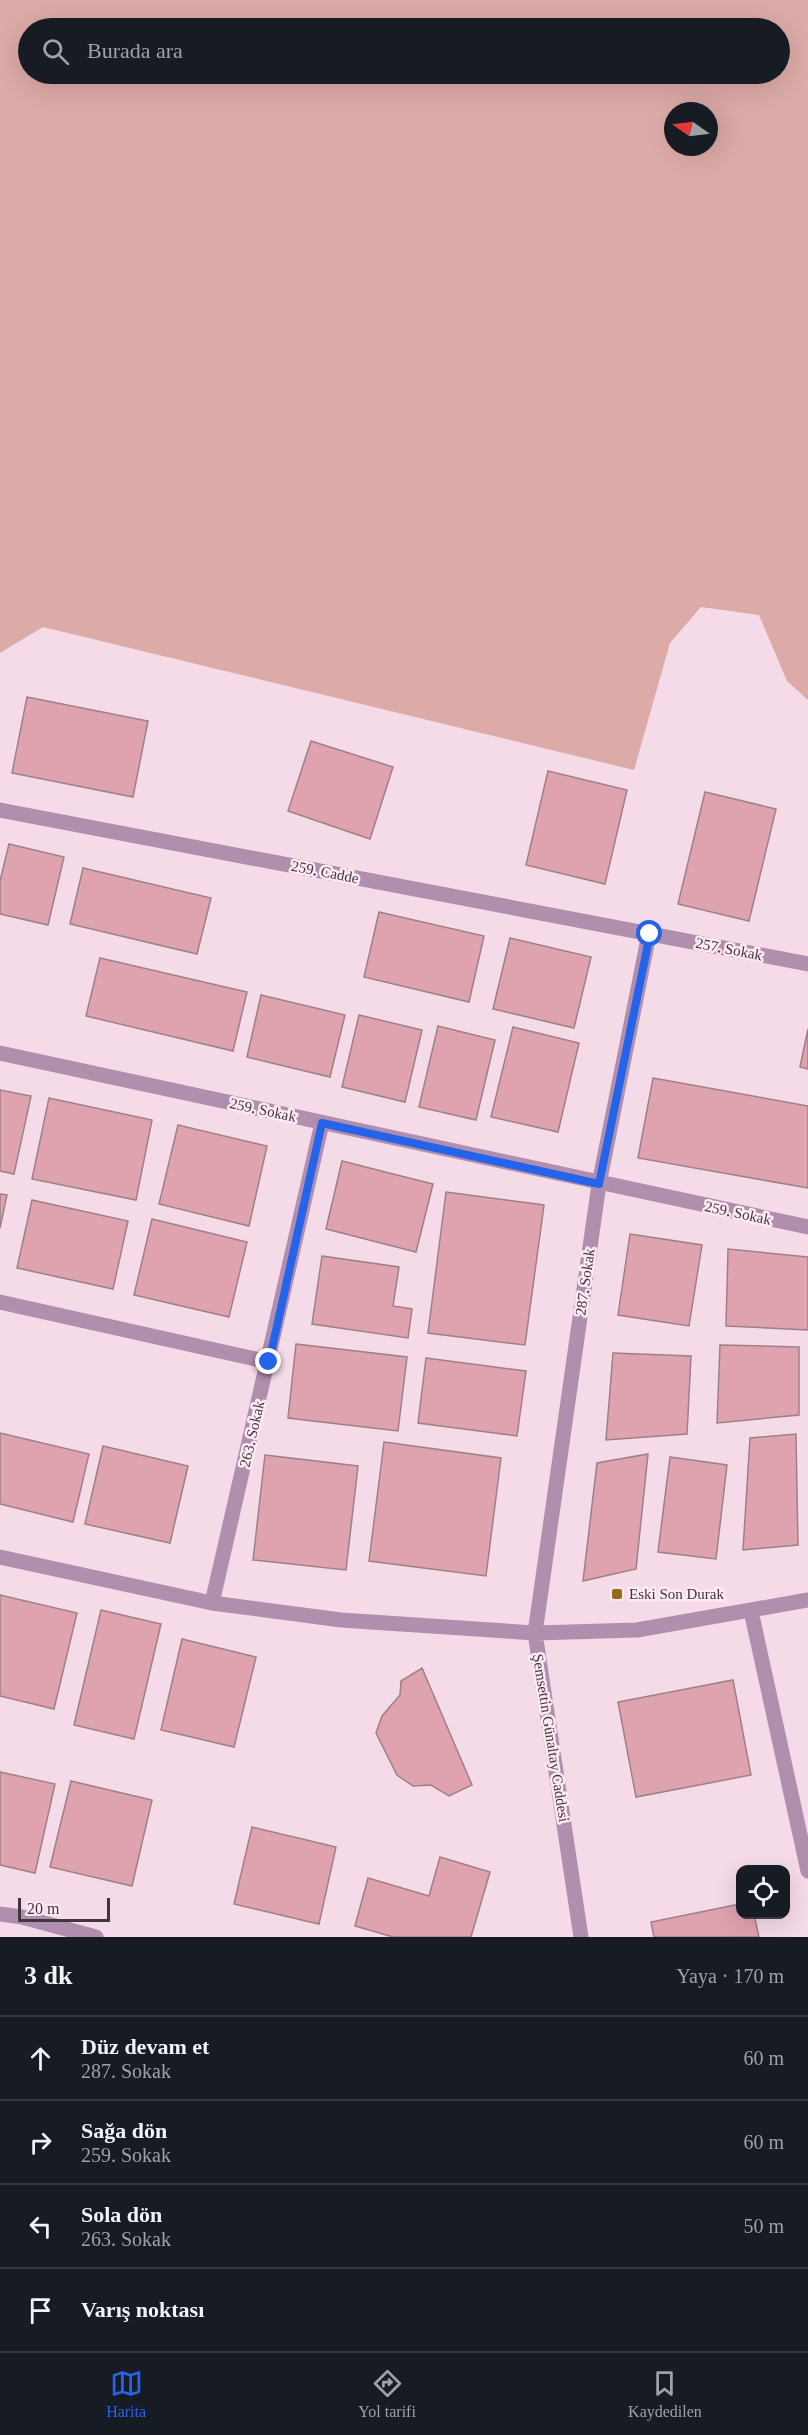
<!DOCTYPE html>
<html lang="tr">
<head>
<meta charset="utf-8">
<style>
	body { margin:0; font-family:"Times New Roman",serif; background:#20242c; color:#f1f3f6 }
	.controls { position:absolute; right:18px; bottom:18px; display:grid; overflow:hidden; border-radius:12px; box-shadow:0 6px 24px #0002 }
	.controls button { width:54px; height:54px; display:grid; place-items:center; padding:0; border:0; border-bottom:2px solid #363941; background:#171b24; color:#f1f3f6; font:30px sans-serif }
	.compass { position:absolute; left:664px; top:102px; width:54px; height:54px; border-radius:50%; background:#171b24; box-shadow:0 6px 24px #0002; rotate:284deg }
	.scale { position:absolute; left:18px; bottom:15px; width:92px; box-sizing:border-box; padding-left:6px; border:3px solid #40363b; border-top:0; font-size:16px; line-height:21px; white-space:nowrap; color:#40363b; -webkit-text-stroke:4px #ffe9f4; paint-order:stroke }
	.stop { position:absolute; width:18px; height:18px; margin:-14px; border:4px solid #2563eb; border-radius:50%; background:#fff }
	.stop.end { background:#2563eb; border-color:#fff; box-shadow:0 2px 6px #0008 }
	.list { margin:0; padding:0; list-style:none }
	h2 { display:flex; justify-content:space-between; align-items:center; height:78px; margin:0; padding:0 24px; font-size:26px }
	h2 small { font-size:20px; font-weight:400; color:#9ea1a6 }
	.list li { display:grid; grid-template-columns:39px 1fr auto; gap:18px; align-items:center; box-sizing:border-box; height:84px; padding:0 24px; border-top:2px solid #363941 }
	.list b { display:block; font-size:22px; white-space:nowrap }
	.list p { margin:0; font-size:20px; white-space:nowrap; color:#9ea1a6 }
	.list em { font-size:20px; font-style:normal; color:#9ea1a6 }
	.icon { flex:none; width:33px; height:33px; fill:none; stroke:currentColor; stroke-width:2; stroke-linecap:round; stroke-linejoin:round }
	.map { position:relative; flex:none; width:808px; height:1937px; overflow:hidden }
	.search { position:absolute; background:#171b24; box-shadow:0 6px 24px #0002; left:18px; right:18px; top:18px; height:66px; display:flex; align-items:center; gap:15px; box-sizing:border-box; padding:0 21px; border-radius:33px; color:#9ea1a6; font-size:22px }
	.sheet { height:414px; background:#171b24 }
	nav { display:flex; justify-content:space-around; align-items:center; box-sizing:border-box; height:84px; border-top:2px solid #363941; background:#171b24; font-size:16px; color:#9ea1a6 }
	nav a { display:grid; justify-items:center; gap:3px }
	nav .on { color:#2563eb }
	.map>svg:first-child { display:block }
	.green { fill:#dcaaa7; fill-rule:evenodd }
	.building { fill:#dfa2af; stroke:#9d8187; stroke-width:1.5 }
	.lines { fill:none; stroke-linecap:round; stroke-linejoin:round }
	.minor { stroke:#b08eae; stroke-width:15 }
	.route { stroke:#2563eb; stroke-width:8 }
	.poi-dot { fill:#976a18; stroke:#ffe9f4; stroke-width:2 }
	.labels { text-anchor:middle; dominant-baseline:central; stroke-width:5; stroke-linejoin:round; paint-order:stroke }
	.street-label { font-size:15px; fill:#40363b; stroke:#ffe9f4 }
	.poi-label { font-size:15px; fill:#40363b; stroke:#ffe9f4; text-anchor:start }
</style>
</head>
<body>
<div class="map">
<svg width="808" height="1937" viewBox="0 0 808 1937">
	<rect width="100%" height="100%" fill="#f5dae8"/>
	<!-- green -->
	<path class="green" d="M0 0H808V700L787 681 759 615 701 607 670 643 634 770 43 627 0 653ZM28 28H780V74H28ZM673 111H709V147H673Z"/>
	<!-- building -->
	<path class="building" d="M27 697 148 721 133 797 12 773Z
		M311 741 393 767 370 839 288 811Z
		M548 771 627 790 605 884 526 865Z
		M705 792 776 809 749 921 678 904Z
		M9 844 64 857 48 925 0 914V881Z
		M83 868 211 898 197 954 70 924Z
		M379 912 484 936 469 1002 364 977Z
		M510 938 591 957 574 1028 493 1009Z
		M100 958 247 992 233 1051 86 1016Z
		M261 995 345 1015 330 1077 247 1057Z
		M359 1015 422 1030 405 1102 342 1087Z
		M438 1026 495 1040 476 1120 419 1107Z
		M513 1027 579 1043 558 1132 491 1117Z
		M808 1029V1069L800 1067Z
		M653 1078 808 1106V1188L638 1158Z
		M0 1090 31 1096 14 1174 0 1171Z
		M49 1098 152 1120 136 1200 32 1179Z
		M178 1125 267 1146 249 1226 159 1204Z
		M342 1161 433 1184 416 1252 326 1229Z
		M446 1192 544 1205 525 1345 428 1333Z
		M0 1194 7 1195 0 1228Z
		M32 1200 128 1221 113 1289 17 1268Z
		M152 1219 247 1242 229 1317 134 1295Z
		M630 1234 702 1245 689 1326 618 1315Z
		M728 1249 808 1257V1330L726 1326Z
		M322 1256 399 1267 393 1306 412 1309 408 1338 312 1324Z
		M296 1344 407 1357 398 1431 288 1418Z
		M720 1345 799 1347V1415L717 1423Z
		M613 1353 691 1356 687 1434 606 1440Z
		M426 1358 526 1371 517 1436 418 1423Z
		M0 1433 89 1454 73 1522 0 1504Z
		M796 1434 798 1545 743 1550 750 1438Z
		M384 1442 501 1458 486 1576 369 1561Z
		M103 1446 188 1466 170 1543 85 1524Z
		M648 1454 636 1569 583 1581 597 1463Z
		M265 1455 358 1466 346 1570 253 1560Z
		M670 1457 727 1465 716 1559 658 1552Z
		M0 1595 77 1613 54 1709 0 1696Z
		M101 1610 161 1624 134 1739 74 1725Z
		M182 1639 256 1657 234 1747 161 1730Z
		M422 1668 472 1785 449 1796 431 1785 413 1786 397 1775 376 1733 382 1716 400 1695 401 1681Z
		M733 1680 751 1775 636 1797 618 1702Z
		M0 1772 55 1784 35 1873 0 1865Z
		M71 1781 152 1800 132 1886 50 1867Z
		M252 1827 336 1847 319 1924 234 1904Z
		M440 1857 490 1872 471 1937H393L355 1926 368 1878 429 1896Z
		M740 1904V1914H754L759 1937H654L651 1922Z"/>
	<g class="lines">
		<!-- minor -->
		<path class="minor" d="M0 810 808 964
			M0 1053 808 1227
			M0 1302 269 1362
			M0 1557 212 1603 341 1620 535 1633 637 1630 808 1600
			M212 1603 322 1123
			M751 1611 808 1871
			M0 1914 22 1917 96 1937
			M581 1937 535 1633 599 1184 649 934"/>
	</g>
	<g class="lines">
		<!-- route -->
		<path class="route" d="M269 1362 322 1123 599 1184 650 934"/>
	</g>
	<!-- markers -->
	<rect class="poi-dot" x="611" y="1588" width="12" height="12" rx="3"/>
	<g class="labels">
		<!-- street labels -->
		<g class="street-label">
			<text transform="translate(325 872) rotate(11)">259. Cadde</text>
			<text transform="translate(729 949) rotate(11)">257. Sokak</text>
			<text transform="translate(263 1110) rotate(12)">259. Sokak</text>
			<text transform="translate(738 1213) rotate(12)">259. Sokak</text>
			<text transform="translate(585 1282) rotate(-82)">287. Sokak</text>
			<text transform="translate(252 1434) rotate(-77)">263. Sokak</text>
			<text transform="translate(551 1738) rotate(81)">Şemsettin Günaltay Caddesi</text>
		</g>
		<!-- poi labels -->
		<g class="poi-label">
			<text x="629" y="1594">Eski Son Durak</text>
		</g>
	</g>
</svg>
<div class="controls">
<button><svg class="icon" aria-label="locate" viewBox="0 0 24 24"><circle cx="12" cy="12" r="6"/><path d="M12 2v4M12 18v4M2 12h4M18 12h4"/></svg></button>
</div>
<svg class="compass" viewBox="-18 -18 36 36"><path d="M0-13l5 13h-10z" fill="#e53935"/><path d="M0 13l5-13h-10z" fill="#9ea1a6"/></svg>
<div class="scale">20 m</div>
<div class="stop" style="left:650px;top:934px"></div>
<div class="stop end" style="left:269px;top:1362px"></div>
<div class="search"><svg class="icon" aria-label="search" viewBox="0 0 24 24"><circle cx="10" cy="10" r="6"/><path d="M15 15l6 6"/></svg>Burada ara</div>
</div>
<section class="sheet">
<h2>3 dk<small>Yaya · 170 m</small></h2>
<ul class="list">
<li><svg class="icon" aria-label="ahead" viewBox="0 0 24 24"><path d="M12 20V5M6 11l6-6 6 6"/></svg><div><b>Düz devam et</b><p>287. Sokak</p></div><em>60 m</em></li>
<li><svg class="icon" aria-label="right" viewBox="0 0 24 24"><path d="M7 20v-9h11M14 6l5 5-5 5"/></svg><div><b>Sağa dön</b><p>259. Sokak</p></div><em>60 m</em></li>
<li><svg class="icon" aria-label="left" viewBox="0 0 24 24"><path d="M17 20v-9H6M10 6l-5 5 5 5"/></svg><div><b>Sola dön</b><p>263. Sokak</p></div><em>50 m</em></li>
<li><svg class="icon" aria-label="arrive" viewBox="0 0 24 24"><path d="M6 21V4h12l-3 4 3 4H6"/></svg><div><b>Varış noktası</b></div></li>
</ul>
</section>
<nav>
<a class="on"><svg class="icon" aria-label="map" viewBox="0 0 24 24"><path d="M3 6l6-2 6 2 6-2v14l-6 2-6-2-6 2zM9 4v14M15 6v14"/></svg>Harita</a>
<a><svg class="icon" aria-label="directions" viewBox="0 0 24 24"><path d="M12 3l9 9-9 9-9-9zM9 14v-3h6M13 9l2 2-2 2"/></svg>Yol tarifi</a>
<a><svg class="icon" aria-label="saved" viewBox="0 0 24 24"><path d="M7 4h10v16l-5-4-5 4z"/></svg>Kaydedilen</a>
</nav>
</body>
</html>
